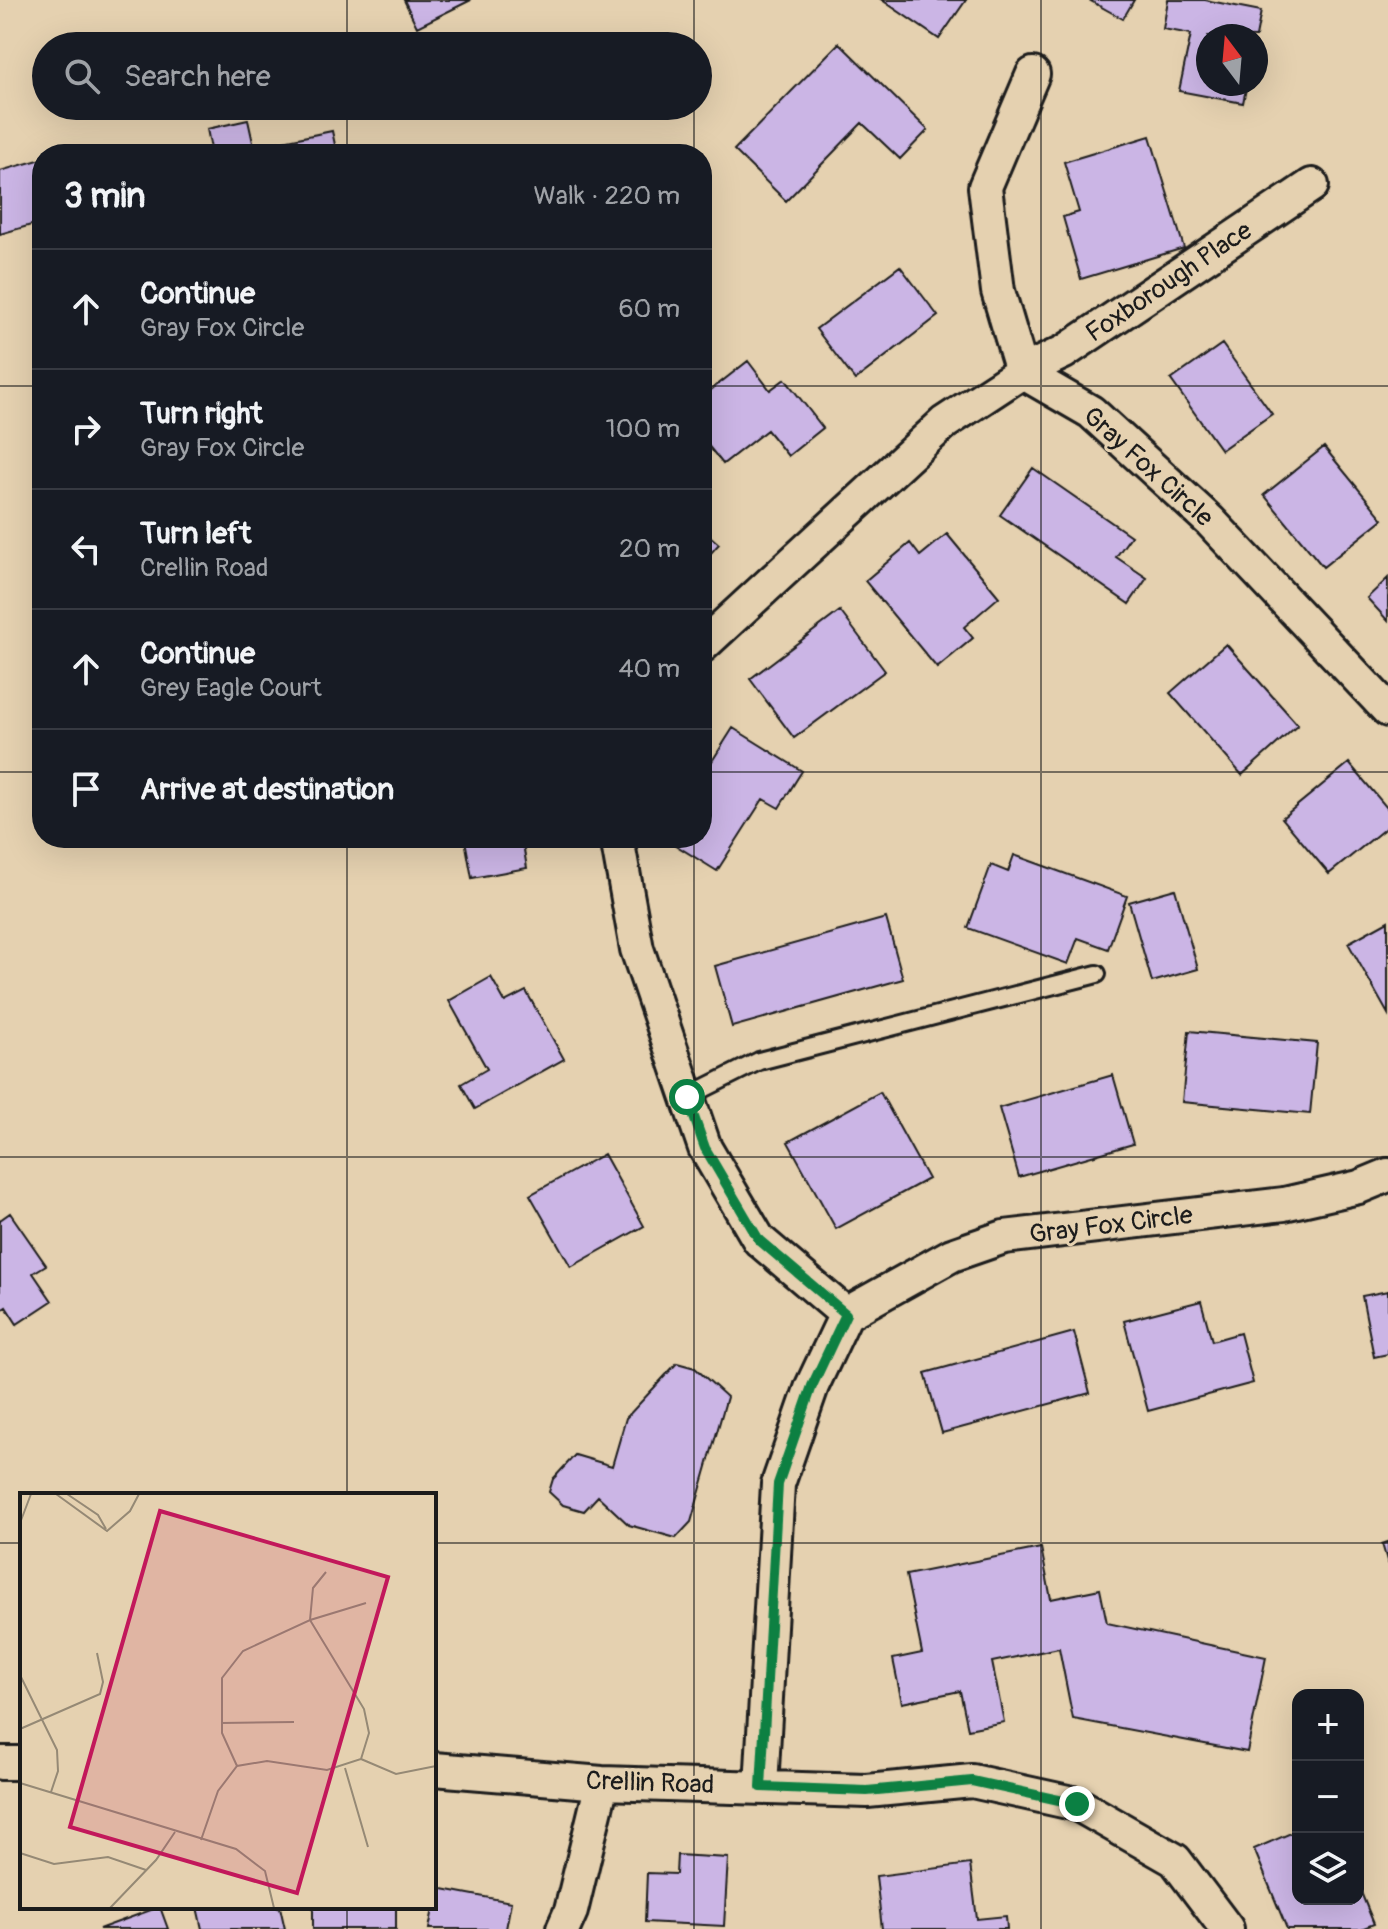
<!DOCTYPE html>
<html lang="en">
<head>
<meta charset="utf-8">
<style>
	body { margin:0; font-family:Pangolin,sans-serif; background:#20242c; color:#f1f3f6 }
	.controls { position:absolute; right:24px; bottom:24px; display:grid; overflow:hidden; border-radius:16px; box-shadow:0 8px 32px #0002 }
	.controls button { width:72px; height:72px; display:grid; place-items:center; padding:0; border:0; border-bottom:2px solid #363941; background:#171b24; color:#f1f3f6; font:40px sans-serif }
	.compass { position:absolute; left:1196px; top:24px; width:72px; height:72px; border-radius:50%; background:#171b24; box-shadow:0 8px 32px #0002; rotate:344deg }
	.stop { position:absolute; width:24px; height:24px; margin:-18px; border:6px solid #0b8043; border-radius:50%; background:#fff }
	.stop.end { background:#0b8043; border-color:#fff; box-shadow:0 2px 8px #0008 }
	.list { margin:0; padding:0; list-style:none }
	h2 { display:flex; justify-content:space-between; align-items:center; height:104px; margin:0; padding:0 32px; font-size:34px }
	h2 small { font-size:26px; font-weight:400; color:#9ea1a6 }
	.list li { display:grid; grid-template-columns:52px 1fr auto; gap:24px; align-items:center; box-sizing:border-box; height:120px; padding:0 32px; border-top:2px solid #363941 }
	.list b { display:block; font-size:30px; white-space:nowrap }
	.list p { margin:0; font-size:26px; white-space:nowrap; color:#9ea1a6 }
	.list em { font-size:26px; font-style:normal; color:#9ea1a6 }
	.icon { flex:none; width:44px; height:44px; fill:none; stroke:currentColor; stroke-width:2; stroke-linecap:round; stroke-linejoin:round }
	.map { position:relative; flex:none; width:1388px; height:1929px; overflow:hidden }
	.search { position:absolute; background:#171b24; box-shadow:0 8px 32px #0002; left:32px; top:32px; width:680px; height:88px; display:flex; align-items:center; gap:20px; box-sizing:border-box; padding:0 28px; border-radius:44px; color:#9ea1a6; font-size:30px }
	.panel { position:absolute; background:#171b24; box-shadow:0 8px 32px #0002; left:32px; top:144px; width:680px; height:704px; border-radius:32px }
	.map>svg:first-child { display:block }
	.building { fill:#cbb5e5; stroke:#1c1c1c; stroke-width:2 }
	.lines { fill:none; stroke-linecap:round; stroke-linejoin:round }
	.lane-casing { stroke:#1c1c1c; stroke-width:22 }
	.street-casing { stroke:#1c1c1c; stroke-width:38 }
	.lane { stroke:#e5d1b0; stroke-width:16 }
	.street { stroke:#e5d1b0; stroke-width:32 }
	.route { stroke:#0b8043; stroke-width:10 }
	.grid { fill:none; stroke:#1c1c1c; stroke-width:2; stroke-opacity:0.55 }
	.labels { text-anchor:middle; dominant-baseline:central; stroke-width:6; stroke-linejoin:round; paint-order:stroke }
	.street-label { font-size:26px; fill:#1c1c1c; stroke:#e5d1b0 }
	.inset-road { fill:none; stroke:#958975; stroke-width:2 }
	.view { fill:#c2185b; fill-opacity:0.15; stroke:#c2185b; stroke-width:4 }
	.inset-edge { fill:none; stroke:#1c1c1c; stroke-width:4 }
</style>
</head>
<body>
<div class="map">
<svg width="1388" height="1929" viewBox="0 0 1388 1929">
	<rect width="100%" height="100%" fill="#e5d1b0"/>
	<filter id="ink" filterUnits="userSpaceOnUse"><feTurbulence type="fractalNoise" baseFrequency=".0125" numOctaves="2"/><feDisplacementMap in="SourceGraphic" scale="16" xChannelSelector="R" yChannelSelector="G"/><feConvolveMatrix kernelMatrix="1 2 1 2 8 2 1 2 1" color-interpolation-filters="sRGB"/></filter>
	<g filter="url(#ink)">
		<!-- building -->
		<path class="building" d="M404 0H471L417 27Z
			M882 0H966L939 39Z
			M1089 0H1134L1123 19Z
			M1168 0H1205L1261 11 1256 37 1208 36V84H1247L1243 103 1179 91 1191 34 1163 29Z
			M839 43 928 130 900 159 862 123 786 201 734 150Z
			M248 120 254 147 332 131 337 154H212L207 129Z
			M1150 136 1184 248 1081 279 1063 217 1079 212 1064 162Z
			M42 159V222L0 234V171Z
			M900 266 938 316 855 380 816 329Z
			M1222 344 1272 414 1221 450 1171 380Z
			M748 361 770 390 785 379 823 428 788 456 767 430 723 464 702 438V397Z
			M1324 447 1383 519 1323 567 1264 495Z
			M1033 468 1131 536 1116 557 1147 578 1129 604 1000 515Z
			M702 529 719 544 702 563Z
			M947 534 999 597 964 627 973 638 937 668 865 581 910 543 920 556Z
			M1388 578V621L1367 598Z
			M840 611 885 671 794 738 750 679Z
			M1226 644 1298 725 1242 775 1170 693Z
			M733 728 802 771 779 808 763 799 717 871 664 838H702V777Z
			M1349 763 1388 809V826L1329 874 1282 818Z
			M459 838H522L527 868 472 878 465 840Z
			M1014 855 1127 896 1108 949 1078 938 1068 964 968 928 991 865 1008 872Z
			M1175 889 1198 969 1152 982 1129 902Z
			M886 918 903 979 732 1027 715 966Z
			M1388 921V1014L1348 943Z
			M491 977 505 1002 526 991 564 1059 475 1109 461 1084 487 1069 449 1001Z
			M1189 1031 1317 1043 1310 1114 1182 1102Z
			M1113 1075 1133 1144 1019 1177 999 1108Z
			M880 1092 928 1179 836 1229 788 1142Z
			M604 1154 644 1226 571 1267 530 1195Z
			M10 1213 46 1265 33 1273 52 1301 17 1324 6 1307 0 1311V1220Z
			M1388 1291V1354L1374 1357 1362 1296Z
			M1201 1301 1212 1341 1240 1333 1253 1383 1148 1411 1124 1321Z
			M1074 1332 1090 1393 942 1433 925 1373Z
			M677 1363 695 1368 727 1397 691 1522 676 1538 629 1525 598 1496 584 1511 563 1505 549 1492 553 1479 575 1455 612 1466 626 1418Z
			M1388 1542V1564L1382 1544Z
			M1041 1548 1051 1599 1100 1589 1107 1623 1266 1657 1247 1752 1073 1719 1059 1648 992 1662 1004 1722 968 1729 960 1691 902 1703 893 1659 922 1653 906 1575Z
			M1298 1830V1899H1358V1885L1374 1924 1361 1929H1287L1254 1849Z
			M677 1855 728 1858 724 1926 645 1922 647 1873 676 1874Z
			M970 1864 977 1919 1006 1916 1007 1929H882L876 1876Z
			M437 1888 511 1902 506 1929H429Z
			M160 1907 168 1929H99L159 1907Z
			M197 1907H280L285 1929H202Z
			M313 1907H396V1929H313Z"/>
		<g class="lines">
			<defs>
				<path id="lane" d="M687 1097 759 1061 1097 974"/>
				<path id="street" d="M1033 74 985 187 998 291 1022 372 1064 352 1312 185
					M702 646 944 423 1022 372 1091 412 1210 521 1388 710
					M617 838 637 949 705 1148 759 1240 846 1314
					M0 1763H22
					M434 1769 602 1783 867 1791 972 1781 1077 1804 1175 1860 1227 1929
					M761 1787 778 1484 812 1386 846 1314 952 1255 1004 1237 1284 1204 1359 1187 1388 1175
					M563 1929 571 1911 602 1783"/>
			</defs>
			<!-- lane casing -->
			<use href="#lane" class="lane-casing"/>
			<!-- street casing -->
			<use href="#street" class="street-casing"/>
			<!-- lane -->
			<use href="#lane" class="lane"/>
			<!-- street -->
			<use href="#street" class="street"/>
		</g>
	</g>
	<g class="lines" filter="url(#ink)">
		<!-- route -->
		<path class="route" d="M687 1097 705 1148 759 1240 846 1314 812 1386 778 1484 761 1787 867 1791 972 1781 1077 1804"/>
	</g>
	<!-- grid -->
	<path class="grid" d="M347 0V46M694 0V46M1041 0V1929M347 106V154M694 106V154M0 386H42M702 386H1388M0 772H42M702 772H1388M347 838V1495M694 838V1929M0 1157H1388M0 1543H22M434 1543H1388M347 1907V1929"/>
	<g class="labels">
		<!-- street labels -->
		<g class="street-label">
			<text transform="translate(1169 282) rotate(-34)">Foxborough Place</text>
			<text transform="translate(1148 467) rotate(42)">Gray Fox Circle</text>
			<text transform="translate(1111 1225) rotate(-7)">Gray Fox Circle</text>
			<text transform="translate(650 1783) rotate(2)">Crellin Road</text>
		</g>
	</g>
	<!-- overview -->
	<g transform="translate(20 1493)">
		<rect width="416" height="416" fill="#e5d1b0"/>
		<path class="inset-road" d="M36 1 87 38 110 18 119 1M47 1 78 22 86 36M0 30 11 1M306 79 293 95 290 127 346 110M0 182 37 257 38 278 31 299M201 230 274 229M0 236 80 201 83 189 77 160M341 266 376 281 416 273M325 275 348 354M0 290 216 356 245 378 254 415M181 347 198 298 217 273 247 268 307 277 341 266 349 240 344 216 290 127 223 158 202 185V240L217 273M0 360 34 371 88 364 126 377M90 415 136 367 155 339"/>
		<path class="view" d="M140 18 368 84 277 400 50 334Z"/>
		<rect width="416" height="416" class="inset-edge"/>
	</g>
</svg>
<div class="controls">
<button>+</button>
<button>−</button>
<button><svg class="icon" aria-label="layers" viewBox="0 0 24 24"><path d="M12 4l9 5-9 5-9-5zM3 14l9 5 9-5"/></svg></button>
</div>
<svg class="compass" viewBox="-18 -18 36 36"><path d="M0-13l5 13h-10z" fill="#e53935"/><path d="M0 13l5-13h-10z" fill="#9ea1a6"/></svg>
<div class="stop" style="left:687px;top:1097px"></div>
<div class="stop end" style="left:1077px;top:1804px"></div>
<div class="search"><svg class="icon" aria-label="search" viewBox="0 0 24 24"><circle cx="10" cy="10" r="6"/><path d="M15 15l6 6"/></svg>Search here</div>
<section class="panel">
<h2>3 min<small>Walk · 220 m</small></h2>
<ul class="list">
<li><svg class="icon" aria-label="ahead" viewBox="0 0 24 24"><path d="M12 20V5M6 11l6-6 6 6"/></svg><div><b>Continue</b><p>Gray Fox Circle</p></div><em>60 m</em></li>
<li><svg class="icon" aria-label="right" viewBox="0 0 24 24"><path d="M7 20v-9h11M14 6l5 5-5 5"/></svg><div><b>Turn right</b><p>Gray Fox Circle</p></div><em>100 m</em></li>
<li><svg class="icon" aria-label="left" viewBox="0 0 24 24"><path d="M17 20v-9H6M10 6l-5 5 5 5"/></svg><div><b>Turn left</b><p>Crellin Road</p></div><em>20 m</em></li>
<li><svg class="icon" aria-label="ahead" viewBox="0 0 24 24"><path d="M12 20V5M6 11l6-6 6 6"/></svg><div><b>Continue</b><p>Grey Eagle Court</p></div><em>40 m</em></li>
<li><svg class="icon" aria-label="arrive" viewBox="0 0 24 24"><path d="M6 21V4h12l-3 4 3 4H6"/></svg><div><b>Arrive at destination</b></div></li>
</ul>
</section>
</div>
</body>
</html>
